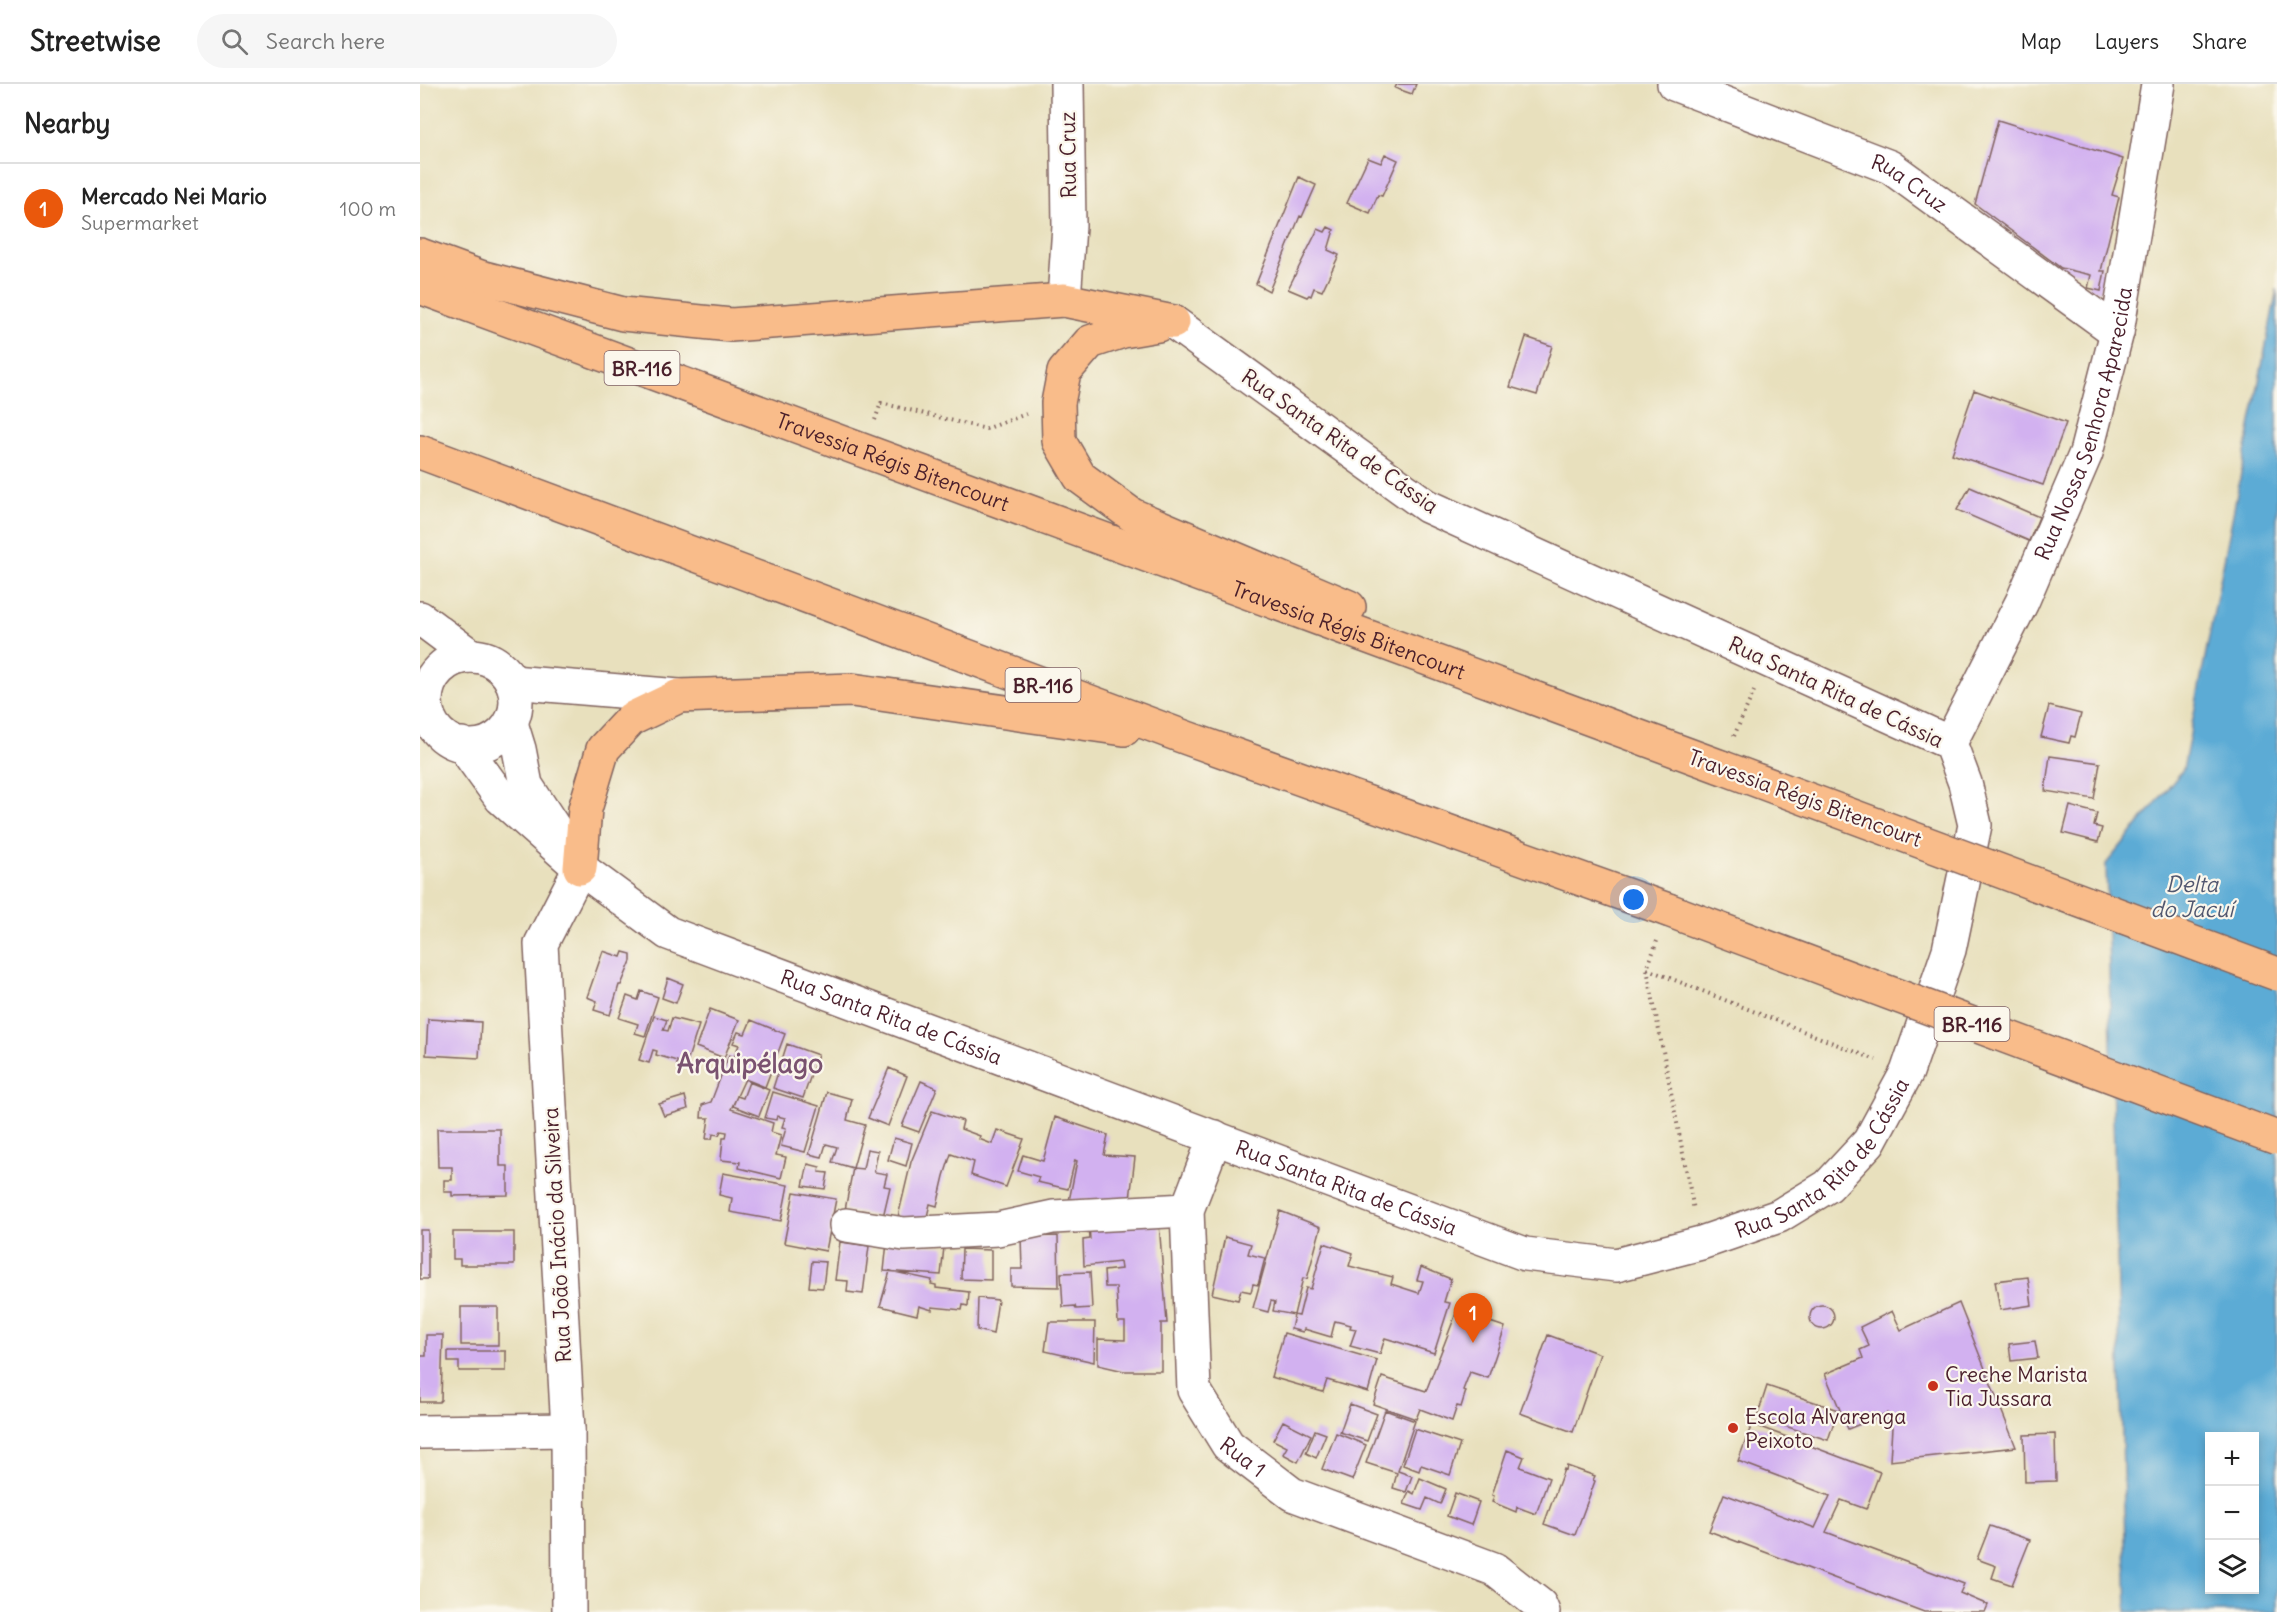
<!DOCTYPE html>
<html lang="en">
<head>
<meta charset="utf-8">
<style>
	body { margin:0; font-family:Delius,sans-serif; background:#f6f6f6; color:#222 }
	.controls { position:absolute; right:18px; bottom:18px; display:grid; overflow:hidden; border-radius:0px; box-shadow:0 3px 9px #0003 }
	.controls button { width:54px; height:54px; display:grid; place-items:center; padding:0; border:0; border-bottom:2px solid #e0e0e0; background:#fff; color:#222; font:30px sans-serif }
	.you { position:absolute; left:1214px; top:816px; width:21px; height:21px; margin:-15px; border:4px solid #fff; border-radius:50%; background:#1a73e8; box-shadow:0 0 0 9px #1a73e833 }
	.badge { display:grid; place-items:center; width:39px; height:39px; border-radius:50%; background:#ea580c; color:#fff; font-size:20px; font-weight:700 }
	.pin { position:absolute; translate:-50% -50px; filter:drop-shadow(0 2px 3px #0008) }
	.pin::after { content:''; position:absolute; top:32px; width:21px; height:18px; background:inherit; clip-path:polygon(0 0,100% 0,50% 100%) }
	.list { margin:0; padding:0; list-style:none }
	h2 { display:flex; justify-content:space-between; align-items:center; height:78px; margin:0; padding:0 24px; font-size:26px }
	h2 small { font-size:20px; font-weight:400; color:#767676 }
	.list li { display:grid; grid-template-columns:39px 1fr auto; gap:18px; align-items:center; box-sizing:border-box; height:90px; padding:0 24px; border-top:2px solid #e0e0e0 }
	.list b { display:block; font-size:22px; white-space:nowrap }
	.list p { margin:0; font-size:20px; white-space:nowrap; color:#767676 }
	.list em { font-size:20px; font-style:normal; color:#767676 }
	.icon { flex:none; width:33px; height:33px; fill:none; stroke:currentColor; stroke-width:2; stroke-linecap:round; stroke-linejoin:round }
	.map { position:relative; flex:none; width:1857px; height:1528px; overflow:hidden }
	header { display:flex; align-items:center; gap:36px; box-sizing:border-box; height:84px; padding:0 30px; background:#fff; border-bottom:2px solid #e0e0e0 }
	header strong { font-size:28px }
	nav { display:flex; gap:33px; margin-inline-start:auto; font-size:21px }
	.search { width:420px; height:54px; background:#f6f6f6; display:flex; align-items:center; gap:15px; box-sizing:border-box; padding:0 21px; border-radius:33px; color:#767676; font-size:22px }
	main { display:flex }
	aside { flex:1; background:#fff }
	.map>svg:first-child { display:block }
	.water { fill:#5babd5; stroke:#526580; stroke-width:1.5; fill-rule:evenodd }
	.building { fill:#d2b1f0 }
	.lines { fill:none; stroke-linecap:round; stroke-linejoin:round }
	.minor-casing { stroke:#81635e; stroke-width:36 }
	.highway-casing { stroke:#81635e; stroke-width:36 }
	.path { stroke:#81635e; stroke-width:4; stroke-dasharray:1.5 4.5; stroke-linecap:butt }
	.minor { stroke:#fff; stroke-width:33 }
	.highway { stroke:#f9bc8a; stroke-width:33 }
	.highway-bridge-casing { stroke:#81635e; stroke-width:36; stroke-linecap:butt }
	.highway-bridge { stroke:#f9bc8a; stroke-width:33 }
	.poi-dot { fill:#c8321e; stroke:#fbf7ec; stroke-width:2 }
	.labels { text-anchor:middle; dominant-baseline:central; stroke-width:4.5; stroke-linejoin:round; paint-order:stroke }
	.shield { fill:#fbf7ec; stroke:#7f6065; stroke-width:1.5 }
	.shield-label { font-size:20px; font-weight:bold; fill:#4a1f2b }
	.street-label { font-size:21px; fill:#4a1f2b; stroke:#fbf7ec }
	.poi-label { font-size:21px; fill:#4a1f2b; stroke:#fbf7ec; text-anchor:start }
	.water-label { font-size:22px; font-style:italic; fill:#51576f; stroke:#fbf7ec }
	.district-label { font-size:27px; font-weight:bold; fill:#7a5270; stroke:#fbf7ec }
</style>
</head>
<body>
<header>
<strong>Streetwise</strong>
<div class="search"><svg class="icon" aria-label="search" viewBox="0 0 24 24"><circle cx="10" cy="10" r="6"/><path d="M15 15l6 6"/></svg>Search here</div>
<nav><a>Map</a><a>Layers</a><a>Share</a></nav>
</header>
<main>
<aside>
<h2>Nearby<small></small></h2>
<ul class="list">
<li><span class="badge">1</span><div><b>Mercado Nei Mario</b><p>Supermarket</p></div><em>100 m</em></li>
</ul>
</aside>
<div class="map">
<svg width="1857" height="1528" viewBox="0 0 1857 1528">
	<rect width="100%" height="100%" fill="#fbf7ec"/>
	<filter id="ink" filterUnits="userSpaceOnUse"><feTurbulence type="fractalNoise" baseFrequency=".0167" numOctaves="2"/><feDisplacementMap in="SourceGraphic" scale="12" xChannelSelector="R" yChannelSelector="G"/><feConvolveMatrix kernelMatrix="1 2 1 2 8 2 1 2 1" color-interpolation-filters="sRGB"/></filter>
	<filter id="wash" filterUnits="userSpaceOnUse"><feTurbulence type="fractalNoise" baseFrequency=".008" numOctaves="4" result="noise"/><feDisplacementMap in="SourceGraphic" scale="24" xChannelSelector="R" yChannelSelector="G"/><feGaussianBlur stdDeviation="1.35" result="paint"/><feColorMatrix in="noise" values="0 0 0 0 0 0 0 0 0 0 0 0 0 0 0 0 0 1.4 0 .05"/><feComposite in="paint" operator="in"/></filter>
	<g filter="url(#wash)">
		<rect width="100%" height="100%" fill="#e8e0bd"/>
		<!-- water -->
		<path class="water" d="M1857 205V1528H1707L1686 780 1763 686ZM1790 1352H1834V1506H1790Z"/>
		<g id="blocks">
			<!-- building -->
			<path class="building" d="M977 0H996L992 10 975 4Z
				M1578 36 1703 75 1692 111 1699 113 1681 187H1685L1681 207 1668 204 1671 191 1641 184 1555 120Z
				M965 70 978 76 962 112 958 111 950 129 927 119 948 74 961 79Z
				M879 93 896 101 882 133 880 132 849 207 836 200Z
				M908 143 914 146 908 166 919 171 902 207 894 204 891 212 889 211 887 213 868 205 898 145 905 148Z
				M1106 253 1132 262 1117 311 1090 303Z
				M1554 306 1646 339 1623 401 1532 370Z
				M1550 403 1619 433 1609 457 1537 426Z
				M1629 622 1661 630 1655 653 1651 652 1649 659 1621 653Z
				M1630 672 1680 679 1674 715 1625 707Z
				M1650 722 1677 729 1674 742 1682 744 1678 758 1643 749Z
				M183 867 201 873 203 868 211 870V877L201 901H199L190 931 174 926 177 917 167 913Z
				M248 894 263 900 256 919 242 914Z
				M221 907 238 913 225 952 215 949 218 940 199 934 207 912 218 916Z
				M290 925 319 936 304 974 276 963Z
				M234 932 247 936 243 946 248 947 252 934 279 941 265 984 257 981V977L236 971 237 967 233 966 229 979 219 976Z
				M8 935 61 938 59 974 6 971Z
				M331 936 365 950 345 1003 325 995 311 1025 353 1039 351 1048 361 1051 356 1071 366 1073 361 1094 319 1084 320 1078 301 1076 303 1054H306L307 1048 301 1047 299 1051 293 1050 292 1055H286L289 1034H281L282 1021 291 1018 309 971 314 973 319 961 313 959 318 948 325 950Z
				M367 960 398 971 383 1014 353 1004Z
				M469 984 487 992 468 1042 448 1034Z
				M501 997 517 1004 499 1048 482 1042Z
				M329 998 349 1006 339 1032 313 1022 317 1012 323 1014Z
				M353 1008 399 1022 385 1068 361 1062 366 1044 362 1043 365 1034 357 1032 356 1036 345 1034Z
				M407 1008 432 1015 427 1036 445 1041 433 1084 412 1078 417 1063 406 1060 402 1073 389 1070Z
				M265 1012 268 1025 244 1032 239 1020Z
				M512 1027 543 1037 541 1045 560 1052 559 1055 572 1060 577 1046 604 1055 586 1103 551 1091 554 1078 531 1070 524 1092 517 1122 510 1120 505 1141 477 1137 491 1078Z
				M635 1033 688 1051 684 1071 715 1073 710 1115 649 1117 657 1077 655 1076 648 1105 617 1098 619 1093 598 1087 603 1071 623 1077Z
				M17 1045H80V1082H88V1111L32 1112V1108H24V1096H32V1083H18Z
				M474 1054 492 1059 486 1082 468 1076Z
				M447 1065 458 1067 454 1088 467 1090 464 1102 470 1103 463 1133 425 1126 433 1084 443 1085Z
				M388 1080 400 1083 399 1088 408 1089 405 1105 383 1102Z
				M303 1089 368 1101 361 1137 310 1128 312 1114 299 1111Z
				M374 1108 416 1115 406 1167 364 1159Z
				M738 1127 747 1239H741V1287H704L678 1281V1255L705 1256V1238H698L696 1203H685L684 1187 701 1185 700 1178 664 1182 663 1156 670 1155 669 1139Z
				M860 1127 901 1143 887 1195 883 1194 874 1231 853 1227 855 1218 851 1217 848 1228 833 1224Z
				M0 1146H8V1195H0Z
				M33 1148H94V1181H40V1175H33Z
				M638 1152 639 1203 591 1202V1185H602L601 1153Z
				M805 1153 831 1160 828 1170 845 1174 838 1201 833 1200 831 1208 821 1206 818 1216 792 1210Z
				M420 1158 449 1162 443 1210 427 1208 428 1197 415 1196Z
				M467 1158 524 1163 521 1191 464 1187Z
				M904 1159 933 1169 929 1182 973 1193 971 1200 999 1209 1003 1197 997 1196 1001 1183 1031 1195 1024 1218 1030 1219 1014 1269 965 1254 960 1270 930 1262 936 1245 930 1244 931 1241 915 1237 911 1253 884 1245 883 1248 871 1245 874 1231 879 1232 886 1204 891 1205Z
				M542 1165 571 1166V1196L541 1195Z
				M392 1177 406 1178 403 1204 389 1203Z
				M470 1187 512 1196 511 1200 516 1201V1204L549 1208 548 1222 543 1221 542 1226 512 1223V1226L499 1222 497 1231 460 1222Z
				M670 1188 672 1224 656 1225 655 1222 643 1223 641 1189Z
				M1608 1193 1612 1221 1580 1226 1575 1197Z
				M558 1214 578 1216 573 1250 557 1246Z
				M1539 1219 1596 1363 1470 1377 1472 1343 1467 1329 1428 1345 1405 1290 1443 1274 1440 1266 1449 1262 1440 1243 1472 1227 1481 1246Z
				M1390 1233a12 12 0 1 1 24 0a12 12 0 1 1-24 0Z
				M41 1223H78V1261H41Z
				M1037 1227 1085 1243 1068 1294 1050 1288 1043 1306 1046 1307 1041 1323 1037 1322 1032 1337 1000 1325 996 1335 953 1320 962 1293 1006 1307Z
				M629 1238H675L674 1278 625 1267Z
				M864 1249 957 1276 948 1308 907 1296 903 1308 851 1293Z
				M6 1251H23L21 1316 19 1318H0V1272H6Z
				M1128 1251 1180 1270 1153 1348 1100 1329Z
				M1615 1257 1618 1274 1591 1277 1589 1260Z
				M28 1267H86V1287H39V1278H28Z
				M1347 1302 1418 1326 1408 1356 1337 1333Z
				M930 1320 957 1330 947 1357 920 1348Z
				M965 1326 995 1337 978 1387 992 1392 986 1408 973 1404 977 1389 946 1379Z
				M863 1337 891 1351 878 1378 863 1370 867 1363 853 1356Z
				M1332 1340 1460 1388 1446 1425 1421 1416 1406 1448 1544 1500 1540 1509 1568 1521 1565 1528H1504L1289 1447 1304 1410 1395 1444 1410 1412 1318 1377Z
				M995 1345 1040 1360 1030 1391 1001 1381 999 1387 983 1381Z
				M895 1346 906 1350 896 1374 886 1369Z
				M916 1349 946 1361 932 1396 902 1385Z
				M1635 1350 1636 1397 1605 1398 1604 1351Z
				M1087 1366 1104 1373 1100 1383 1129 1394 1116 1430 1097 1423 1096 1428 1072 1418 1074 1412 1072 1411Z
				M1147 1382 1175 1392 1173 1396 1175 1397 1155 1451 1124 1440 1144 1385 1146 1386Z
				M1000 1394 1026 1405 1020 1420 1007 1414 1002 1426 984 1420 989 1407 994 1410Z
				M1035 1409 1059 1418 1051 1441 1027 1432Z
				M1570 1442 1610 1456 1592 1501 1572 1494 1576 1482 1557 1475Z"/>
		</g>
	</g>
	<g filter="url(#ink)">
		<use href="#blocks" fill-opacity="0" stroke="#81635e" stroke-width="1.5"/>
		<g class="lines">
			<defs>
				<g id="minor">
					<path id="s1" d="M1254 0 1470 83 1697 248"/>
					<path d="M644 216 649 142 647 0"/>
					<path d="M0 534 51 572"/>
					<circle cx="51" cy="617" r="45"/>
					<path d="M92 598 259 612"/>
					<path d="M91 639 99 665 106 701 136 747"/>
					<path id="s2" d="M1530 659 1602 518 1666 369 1697 248 1738 0"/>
					<path id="s3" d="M42 660 81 714 160 784 248 849 1105 1170 1196 1181 1281 1159 1359 1132 1408 1102 1449 1058 1487 988 1529 866 1555 741 1545 699 1530 659 1007 422 753 238"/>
					<path id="s4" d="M795 1053 767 1126 774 1306 808 1361 872 1410 1074 1485 1120 1521 1123 1528"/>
					<path d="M426 1141 484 1150 578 1145 633 1133 767 1126"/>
					<path d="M0 1348 148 1346"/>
					<path d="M149 1528 148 1346 121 860 160 784"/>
				</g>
				<g id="highway">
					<path d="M0 171 60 193 203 230 311 241 644 216 753 238"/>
					<path id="s5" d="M0 203 1301 683"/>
					<path d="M738 241 703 247 670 258 644 288 638 319 639 357 660 393 712 431 929 523"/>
					<path d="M0 368 767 654 1248 826"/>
					<path d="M160 784 165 725 183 665 211 635 259 612 432 606 704 645"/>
				</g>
			</defs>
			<!-- minor casing -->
			<use href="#minor" class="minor-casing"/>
			<!-- highway casing -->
			<use href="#highway" class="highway-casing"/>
			<!-- path -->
			<path class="path" d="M455 336 461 319 566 345 606 330
				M1314 652 1334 607
				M1237 857 1227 885 1274 1126
				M1227 885 1456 976"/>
			<!-- minor -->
			<use href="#minor" class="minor"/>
			<!-- highway -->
			<use href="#highway" class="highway"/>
			<defs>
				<path id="highway-bridge" d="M1301 683 1857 890
					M1248 826 1857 1054"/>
			</defs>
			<!-- highway-bridge casing -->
			<use href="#highway-bridge" class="highway-bridge-casing"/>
			<!-- highway-bridge -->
			<use href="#highway-bridge" class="highway-bridge"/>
		</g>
	</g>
	<!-- markers -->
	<g class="poi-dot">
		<circle cx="1513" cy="1302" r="6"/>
		<circle cx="1313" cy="1344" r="6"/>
	</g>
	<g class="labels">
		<!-- shield labels -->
		<g class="shield">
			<rect x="184.5" y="267" width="75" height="34" rx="4.5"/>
			<rect x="585.5" y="584" width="75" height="34" rx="4.5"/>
			<rect x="1514.5" y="923" width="75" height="34" rx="4.5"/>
		</g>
		<g class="shield-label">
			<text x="222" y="284">BR-116</text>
			<text x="623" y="601">BR-116</text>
			<text x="1552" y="940">BR-116</text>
		</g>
		<!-- street labels -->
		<g class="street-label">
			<text transform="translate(648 71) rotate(-91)">Rua Cruz</text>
			<text stroke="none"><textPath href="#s1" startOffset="256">Rua Cruz</textPath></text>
			<text stroke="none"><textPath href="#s2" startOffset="348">Rua Nossa Senhora Aparecida</textPath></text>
			<text transform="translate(920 357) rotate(35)">Rua Santa Rita de Cássia</text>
			<text stroke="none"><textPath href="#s5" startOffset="504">Travessia Régis Bitencourt</textPath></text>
			<text stroke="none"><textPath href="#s5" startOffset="990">Travessia Régis Bitencourt</textPath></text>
			<text transform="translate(1416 608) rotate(25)">Rua Santa Rita de Cássia</text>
			<text transform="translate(1385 714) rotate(20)">Travessia Régis Bitencourt</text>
			<text stroke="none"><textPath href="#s3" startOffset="520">Rua Santa Rita de Cássia</textPath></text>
			<text stroke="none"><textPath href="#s3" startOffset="1530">Rua Santa Rita de Cássia</textPath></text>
			<text stroke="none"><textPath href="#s3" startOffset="1006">Rua Santa Rita de Cássia</textPath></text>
			<text transform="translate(137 1151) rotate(-93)">Rua João Inácio da Silveira</text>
			<text stroke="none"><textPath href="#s4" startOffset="342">Rua 1</textPath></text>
		</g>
		<!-- poi labels -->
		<g class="poi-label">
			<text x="1525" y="1290">Creche Marista<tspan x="1525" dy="24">Tia Jussara</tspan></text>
			<text x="1325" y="1332">Escola Alvarenga<tspan x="1325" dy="24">Peixoto</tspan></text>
		</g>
		<!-- water labels -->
		<g class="water-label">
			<text x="1772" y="800">Delta<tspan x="1772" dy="25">do Jacuí</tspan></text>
		</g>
		<!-- district labels -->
		<g class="district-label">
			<text x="330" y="979">Arquipélago</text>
		</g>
	</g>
</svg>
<div class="controls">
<button>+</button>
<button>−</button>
<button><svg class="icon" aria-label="layers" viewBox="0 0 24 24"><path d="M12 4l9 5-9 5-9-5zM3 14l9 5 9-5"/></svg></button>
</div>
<div class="you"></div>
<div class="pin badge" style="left:1053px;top:1259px">1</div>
</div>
</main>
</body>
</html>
